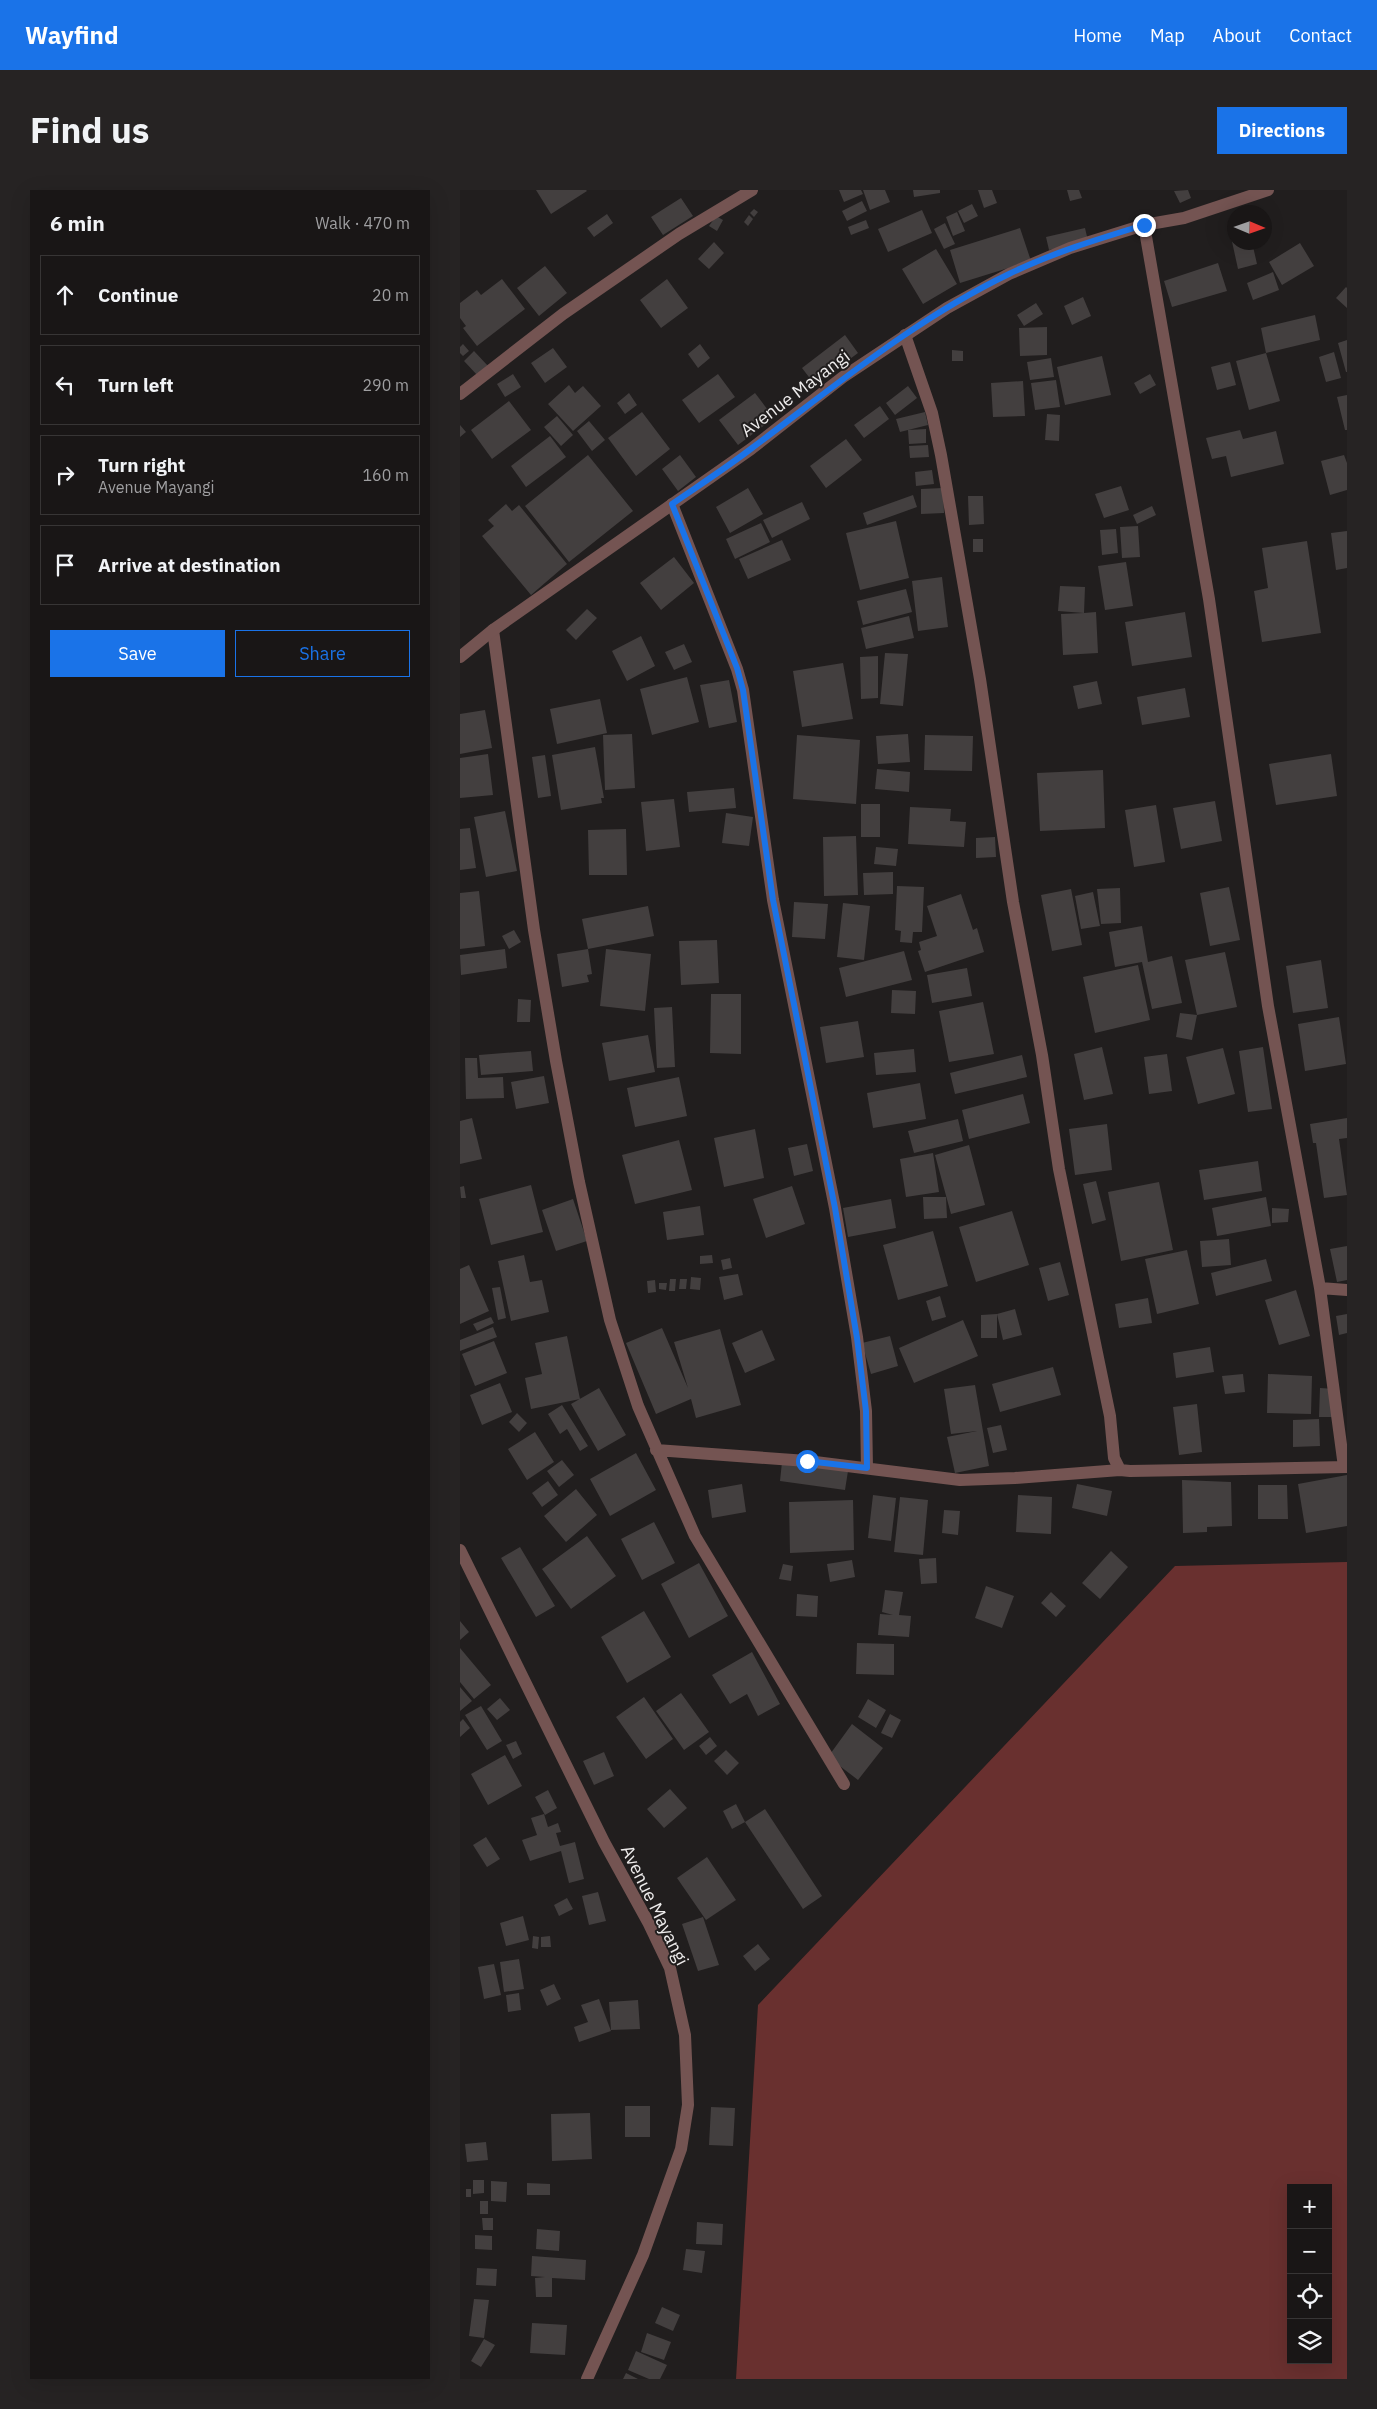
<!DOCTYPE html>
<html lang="en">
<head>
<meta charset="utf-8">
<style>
	body { margin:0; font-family:"IBM Plex Sans",sans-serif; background:#262323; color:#f1f3f6 }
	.controls { position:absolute; right:15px; bottom:15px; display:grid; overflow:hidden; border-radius:0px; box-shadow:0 5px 20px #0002 }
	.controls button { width:45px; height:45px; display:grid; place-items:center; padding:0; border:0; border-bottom:1px solid #373535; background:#191616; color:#f1f3f6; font:25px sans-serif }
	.compass { position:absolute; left:767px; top:15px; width:45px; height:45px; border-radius:50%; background:#191616; box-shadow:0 5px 20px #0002; rotate:92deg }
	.stop { position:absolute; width:15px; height:15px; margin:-11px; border:4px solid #1a73e8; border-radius:50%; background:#fff }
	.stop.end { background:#1a73e8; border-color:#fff; box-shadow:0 1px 5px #0008 }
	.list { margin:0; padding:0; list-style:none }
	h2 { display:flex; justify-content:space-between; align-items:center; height:65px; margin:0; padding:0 20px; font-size:21px }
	h2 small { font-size:16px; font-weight:400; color:#9f9fa1 }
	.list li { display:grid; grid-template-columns:32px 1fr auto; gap:15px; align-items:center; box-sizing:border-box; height:80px; margin:0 10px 10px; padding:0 10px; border:1px solid #373535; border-radius:0px }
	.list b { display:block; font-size:19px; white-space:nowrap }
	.list p { margin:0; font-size:16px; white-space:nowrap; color:#9f9fa1 }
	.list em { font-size:16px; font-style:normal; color:#9f9fa1 }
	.actions { display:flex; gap:10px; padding:15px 20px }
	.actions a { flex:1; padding:11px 0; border:1px solid #1a73e8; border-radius:0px; text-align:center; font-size:18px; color:#1a73e8 }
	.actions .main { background:#1a73e8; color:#fff }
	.icon { flex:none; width:28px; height:28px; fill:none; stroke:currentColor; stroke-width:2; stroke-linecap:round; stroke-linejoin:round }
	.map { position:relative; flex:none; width:887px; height:2189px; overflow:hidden; border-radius:0px }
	header { display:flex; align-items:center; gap:30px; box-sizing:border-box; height:70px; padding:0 25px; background:#1a73e8; color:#fff }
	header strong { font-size:24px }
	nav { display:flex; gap:28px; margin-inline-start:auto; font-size:18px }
	.intro { display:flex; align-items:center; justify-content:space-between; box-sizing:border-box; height:120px; padding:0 30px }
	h1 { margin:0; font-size:35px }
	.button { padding:12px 22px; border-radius:0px; background:#1a73e8; color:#fff; font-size:18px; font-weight:700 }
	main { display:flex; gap:30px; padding:0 30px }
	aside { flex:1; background:#191616; border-radius:0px; box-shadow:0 5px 20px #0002 }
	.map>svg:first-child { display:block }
	.green { fill:#69302f; fill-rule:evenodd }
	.building { fill:#433f3f }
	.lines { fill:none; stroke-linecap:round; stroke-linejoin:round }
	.minor { stroke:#745452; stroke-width:12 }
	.tertiary { stroke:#745452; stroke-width:12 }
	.route { stroke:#1a73e8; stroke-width:6 }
	.labels { text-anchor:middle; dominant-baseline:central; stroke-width:4; stroke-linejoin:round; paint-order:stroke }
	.street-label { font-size:18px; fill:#eeecec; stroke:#211e1e }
</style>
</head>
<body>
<header>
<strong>Wayfind</strong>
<nav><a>Home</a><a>Map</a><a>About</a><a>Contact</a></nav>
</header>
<div class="intro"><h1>Find us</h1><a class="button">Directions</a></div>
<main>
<aside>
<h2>6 min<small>Walk · 470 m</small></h2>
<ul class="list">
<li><svg class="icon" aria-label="ahead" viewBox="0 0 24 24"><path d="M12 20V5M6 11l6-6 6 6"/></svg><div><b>Continue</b></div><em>20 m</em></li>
<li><svg class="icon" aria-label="left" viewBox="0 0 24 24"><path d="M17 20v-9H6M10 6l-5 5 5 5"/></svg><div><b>Turn left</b></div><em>290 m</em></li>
<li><svg class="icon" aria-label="right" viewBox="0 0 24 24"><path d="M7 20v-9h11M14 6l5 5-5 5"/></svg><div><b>Turn right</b><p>Avenue Mayangi</p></div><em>160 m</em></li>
<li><svg class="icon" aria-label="arrive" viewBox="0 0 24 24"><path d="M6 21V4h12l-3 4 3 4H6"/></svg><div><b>Arrive at destination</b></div></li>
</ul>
<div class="actions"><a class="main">Save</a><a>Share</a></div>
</aside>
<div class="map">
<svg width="887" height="2189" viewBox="0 0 887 2189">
	<rect width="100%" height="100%" fill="#211e1e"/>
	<!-- green -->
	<path class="green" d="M887 1372V2189H276L298 1815 715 1376ZM831 1998H868V2170H831Z"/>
	<!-- building -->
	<path class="building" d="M76 0H126L127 1 91 24Z
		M379 0H401L403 4 384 12Z
		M403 0H425L430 12 410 20Z
		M453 0H480V3L454 7Z
		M518 0H532L537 13 524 18Z
		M607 0H619L622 8 610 11Z
		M728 0 731 8 720 13 714 1Z
		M221 8 233 26 203 45 191 27Z
		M402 11 407 21 387 31 382 21Z
		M512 14 518 26 504 33 498 21Z
		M294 19 298 22 294 27 290 23Z
		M462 20 472 43 428 62 418 39Z
		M497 22 505 41 493 46 486 27Z
		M147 24 153 33 134 47 127 38Z
		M289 25 293 29 288 36 284 32Z
		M256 26 263 30 257 41 249 36Z
		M406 30 409 38 391 45 388 37Z
		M485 33 495 54 484 59 474 39Z
		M560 38 571 71 500 93 490 60Z
		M625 38 628 51 589 60 586 47Z
		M774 46V52H792L797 74 778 79 771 47Z
		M254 52 264 63 249 79 238 69Z
		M840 53 854 76 822 95 809 72Z
		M476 59 497 94 463 114 442 79Z
		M758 73 767 101 712 117 704 91Z
		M85 76 107 103 79 126 57 98Z
		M813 82 819 100 793 110 787 93Z
		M42 89 65 119 17 156 3 138 6 136 0 128V113L17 100 21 105Z
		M207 89 228 118 201 138 180 110Z
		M886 97 887 98V118L876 108Z
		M623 107 631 126 612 135 604 116Z
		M576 113 583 124 564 136 557 125Z
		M855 125 860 150 806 163 801 138Z
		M587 137V165L560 166 559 138Z
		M385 145 398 163 355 195 342 178Z
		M887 150V182H886L878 153Z
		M3 154 9 161 3 166 0 163V157Z
		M240 154 250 168 238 178 228 164Z
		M93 158 107 177 85 193 71 173Z
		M492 160 503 161V171H492Z
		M14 161 28 176 18 186 4 171Z
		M874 162 881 188 866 192 859 167Z
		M806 163 820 211 789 220 776 171Z
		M642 166 651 205 605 215 597 177Z
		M591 168 594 187 570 190 567 172Z
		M770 172 776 195 757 200 751 177Z
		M53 184 61 197 45 207 37 194Z
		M258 184 275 207 239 233 222 210Z
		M690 184 696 195 680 204 674 193Z
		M596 190 600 217 575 220 571 193Z
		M563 191 565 226 533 227 531 193Z
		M109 195 115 203 123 196 141 216 113 241 88 214Z
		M448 196 457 208 435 225 426 213Z
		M169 203 177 215 165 224 157 213Z
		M295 203 314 228 278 255 259 230Z
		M887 205V240H885L877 207Z
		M49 211 71 240 32 269 11 240Z
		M420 216 429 229 404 248 394 235Z
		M182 222 210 259 176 286 148 248Z
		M465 222 468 235 448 240 466 239V253L449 254 448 240 440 242 436 229Z
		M587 224 600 225 599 251 585 250Z
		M97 226 113 245 101 256 84 237Z
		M129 231 145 250 132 261 117 241Z
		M0 235 6 242 0 247Z
		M780 240 783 249 816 241 824 274 771 287 766 266 752 269 746 248Z
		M90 246 106 267 66 297 51 276Z
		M386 249 402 270 366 298 350 276Z
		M468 255 469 267 450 268 449 256Z
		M128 265 173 321 109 372 65 316Z
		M220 265 236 287 218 301 202 279Z
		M884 265 887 273V300L870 305 861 271Z
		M472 280 474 294 456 296 455 282Z
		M661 296 669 320 644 328 635 304Z
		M288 298 303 324 270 343 256 317Z
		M483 298 484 323 461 324V299Z
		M453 305 457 317 407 335 403 323Z
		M508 306H523L524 334 509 335Z
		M342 312 350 329 312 348 303 330Z
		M46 314 52 321 59 315 107 374 71 405 22 346 34 336 28 330Z
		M692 316 696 325 677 334 673 325Z
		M436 331 449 388 400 400 386 343Z
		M301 333 310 352 275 369 266 349Z
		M678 336 680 367 662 368 660 337Z
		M656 339 658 363 642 365 640 340Z
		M887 341V378L876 380 871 343Z
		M513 349H523V362H513Z
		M322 350 331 370 288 389 279 369Z
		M847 351 861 443 802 452 794 401 808 398 802 358Z
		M214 367 234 393 201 420 180 393Z
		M666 372 673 416 645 420 638 376Z
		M482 387 488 437 458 441 452 391Z
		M600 396 625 397 624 423 636 422 638 463 603 465 601 424 624 423 598 421Z
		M446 399 452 422 403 435 397 411Z
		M127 419 137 428 116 450 106 440Z
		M725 422 732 467 672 476 665 432Z
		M449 426 454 448 406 459 401 438Z
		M181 446 195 476 167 491 152 461Z
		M224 454 232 472 214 480 205 462Z
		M425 463 448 464 443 516 420 514Z
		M418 466V508L401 509 400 467Z
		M383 473 393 529 342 537 333 481Z
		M227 487 239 532 192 545 180 499Z
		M269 490 277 532 249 538 240 495Z
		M637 491 642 514 618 519 613 496Z
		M725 498 730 527 682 535 677 507Z
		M140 509 147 543 97 554 90 519Z
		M25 520 32 558 0 564V524Z
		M172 544 175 598 145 600 143 545Z
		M448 544 450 572 418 574 416 546Z
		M337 545 400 550 396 614 333 609Z
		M465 545 513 546 512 581 464 580Z
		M135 557 144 608H141L142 613 101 620 92 565Z
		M28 564 33 605 0 608V568Z
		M871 564 877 606 816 615 809 574Z
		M85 565 91 606 78 608 72 567Z
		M417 579 450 582 449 602 415 599Z
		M643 580 645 638 580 641 577 583Z
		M274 598 276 618 229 622 227 602Z
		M214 609 220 657 186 661 181 612Z
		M755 611 762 651 721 659 713 618Z
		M401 614H420V647H401Z
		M696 615 705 672 674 677 665 620Z
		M450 617 491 619 490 631 506 632 504 657 448 654Z
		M45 621 57 681 26 687 14 627Z
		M266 623 293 627 289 656 262 653Z
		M10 638 16 678 0 680V639Z
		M166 639 167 685H129L128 640Z
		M396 646 398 705 364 706 363 647Z
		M535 647 536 667 516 668V648Z
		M416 657 438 659 436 676 414 674Z
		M433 682V704L404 705 403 683Z
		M437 696 464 697 462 742H453L452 753 440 752 441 741 435 740Z
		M769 697 780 750 750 756 740 703Z
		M660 698 661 733 641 734 637 699Z
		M611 699 622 755 592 761 581 705Z
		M19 701 25 756 0 759V703Z
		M633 702 640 736 621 739 615 706Z
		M501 704 513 740 517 738 524 762 465 782 458 761 461 760 459 752 477 746 467 716Z
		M334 712 368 714 365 749 332 747Z
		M383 713 410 716 404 770 377 767Z
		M188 716 194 746 128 759 122 729Z
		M682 736 688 772 712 766 722 813 692 819 682 772 655 777 649 742Z
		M54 740 61 752 49 759 42 746Z
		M257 750 259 793 221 795 219 751Z
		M45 759 47 778 1 785 0 765Z
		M128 759 132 784 127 785 129 792 102 797 97 764Z
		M146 759 191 764 185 821 140 816Z
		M444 761 452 790 386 807 379 778Z
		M765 762 777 817 737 825 725 770Z
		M861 770 868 818 833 823 826 776Z
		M678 775 690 830 635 843 623 787Z
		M507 778 512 806 472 813 467 785Z
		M432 800 456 801 455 824 431 823Z
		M251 804H281V864L250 863Z
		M58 809 71 810 70 832H57Z
		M523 812 534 864 489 872 479 821Z
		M212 817 215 877 197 878 194 818Z
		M720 823 737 825 732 850 716 847Z
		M879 827 886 874 845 881 838 834Z
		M398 831 404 867 366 873 360 837Z
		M188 845 195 882 149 891 142 853Z
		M642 857 653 904 624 910 614 864Z
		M803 857 812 919 788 922 779 861Z
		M763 858 775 904 738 914 726 867Z
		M454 859 456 882 416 885 414 863Z
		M71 861 73 881 21 885 19 865Z
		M707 864 712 901 689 904 684 867Z
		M562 865 567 887 495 904 490 883Z
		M5 868H17L18 888 43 887 44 908 6 909Z
		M84 886 89 913 56 919 51 892Z
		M219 887 227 926 175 937 167 898Z
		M460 893 466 929 413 938 407 903Z
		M563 904 570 933 509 949 502 920Z
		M12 928 22 969 0 974V931Z
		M887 928V948L879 949 887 1005 864 1008 856 953H853L850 934Z
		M498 929 503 951 454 963 448 941Z
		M647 934 652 980 615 985 609 939Z
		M295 939 304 988 264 997 254 948Z
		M219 950 232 1000 175 1014 162 965Z
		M347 954 353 981 334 986 328 958Z
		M509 955 525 1015 491 1024 475 965Z
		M473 963 479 1002 446 1007 440 969Z
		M798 971 802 1001 744 1010 739 980Z
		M636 991 646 1030 632 1034 623 994Z
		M699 992 713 1060 661 1071 648 1002Z
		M71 995 83 1042 31 1055 19 1009Z
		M4 996 6 1008H1L0 997Z
		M332 996 345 1034 306 1048 293 1009Z
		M463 1007H486L487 1028 464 1029Z
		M806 1007 811 1036 757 1046 752 1018Z
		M113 1009 127 1051 96 1061 82 1020Z
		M431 1009 436 1038 388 1047 383 1018Z
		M240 1016 244 1045 207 1050 203 1022Z
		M812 1018 829 1019 828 1032 812 1033Z
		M552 1021 569 1075 516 1092 499 1037Z
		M473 1041 488 1096 438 1110 423 1055Z
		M769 1049 771 1075 742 1077 740 1051Z
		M887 1056V1090L877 1092 870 1059Z
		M727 1060 739 1114 697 1124 685 1069Z
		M64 1065 70 1092 82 1090 89 1122 51 1131 38 1071Z
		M252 1065 253 1073 240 1074V1066Z
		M270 1068 272 1078 263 1080 261 1070Z
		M806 1069 812 1091 756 1106 751 1083Z
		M600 1072 609 1105 588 1111 579 1078Z
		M9 1075 29 1121 0 1134V1079Z
		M278 1084 283 1105 264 1110 259 1087Z
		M231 1087 241 1088 240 1100 230 1099Z
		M210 1089H216L215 1101H209Z
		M220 1089H227L226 1099H219Z
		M195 1090 196 1102 188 1103 187 1091Z
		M199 1093H207L206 1100 199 1099Z
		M40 1097 46 1128 38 1130 32 1098Z
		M836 1100 850 1146 819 1155 805 1110Z
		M480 1106 486 1127 472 1131 466 1111Z
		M688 1108 692 1133 659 1138 655 1114Z
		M555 1119 562 1145 543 1150 537 1124Z
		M537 1124V1148H521V1125Z
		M887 1124V1143L879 1145 876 1126Z
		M31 1127 34 1133 17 1141 13 1134Z
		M503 1130 518 1166 454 1193 439 1158Z
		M33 1137 37 1147 0 1161V1150Z
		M202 1138 228 1198 214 1152 260 1139 281 1215 236 1228 231 1209 196 1224 166 1153Z
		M302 1140 315 1170 285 1183 272 1153Z
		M107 1146 120 1209 71 1219 65 1188 82 1184 75 1153Z
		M430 1146 438 1176 411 1184 402 1153Z
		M34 1151 47 1183 15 1196 2 1164Z
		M750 1157 754 1182 716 1188 713 1163Z
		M593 1177 601 1205 540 1222 532 1194Z
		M783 1184 785 1202 765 1204 762 1186Z
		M808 1184 852 1186 851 1224 807 1223Z
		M40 1193 52 1222 22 1235 10 1205Z
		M515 1195 529 1276 495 1283 487 1247 517 1241 491 1244 484 1199Z
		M139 1198 166 1245 138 1261 111 1214Z
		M860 1198 875 1199 874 1227H859Z
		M737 1214 742 1262 719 1265 713 1217Z
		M102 1215 128 1256 120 1261 107 1239 100 1244 88 1224Z
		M57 1223 67 1233 59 1242 49 1232Z
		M859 1229 860 1256 833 1257V1230Z
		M541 1235 547 1260 533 1263 527 1238Z
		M75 1242 94 1272 67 1290 48 1259Z
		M176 1263 196 1300 150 1326 130 1289Z
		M102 1270 114 1285 99 1297 87 1281Z
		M322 1272 388 1281 385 1300 320 1291Z
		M887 1285V1336L846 1343 838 1294Z
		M722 1290 771 1292 772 1336 747 1337V1342L723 1343Z
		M88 1291 98 1305 82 1317 72 1303Z
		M282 1294 286 1322 252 1328 248 1300Z
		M617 1294 652 1301 647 1326 612 1318Z
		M798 1295H827L828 1329H798Z
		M116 1299 137 1325 106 1352 84 1326Z
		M413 1305 436 1308 431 1351 408 1348Z
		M558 1305 592 1307 591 1344 556 1342Z
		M440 1307 468 1310 463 1365 434 1362Z
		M393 1310 394 1360 330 1363 329 1312Z
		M484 1320 500 1321 498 1345 482 1343Z
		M194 1332 215 1373 182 1390 161 1349Z
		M127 1346 156 1386 111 1419 82 1379Z
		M60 1357 95 1416 76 1427 41 1368Z
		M651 1361 668 1377 640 1409 622 1393Z
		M476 1368 477 1393 461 1394 459 1369Z
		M392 1370 395 1387 370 1392 367 1374Z
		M239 1373 268 1426 229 1448 201 1394Z
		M323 1374 333 1376 331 1391 319 1389Z
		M526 1396 554 1406 542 1438 515 1428Z
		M425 1400 443 1402 439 1425 451 1426 449 1447 418 1445 420 1424 433 1425 422 1422Z
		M591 1402 606 1416 596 1427 581 1413Z
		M337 1404 358 1406 357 1427 336 1426Z
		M184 1421 211 1467 167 1493 141 1447Z
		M0 1431 9 1442 0 1450Z
		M397 1453 434 1454V1485L396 1484Z
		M0 1458 31 1495 14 1509 0 1492Z
		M292 1462 320 1514 298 1526 287 1504 270 1514 252 1485Z
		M0 1497 12 1511 0 1521Z
		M221 1503 249 1542 224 1560 196 1521Z
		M184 1507 213 1549 186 1569 156 1527Z
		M40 1508 50 1520 37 1530 27 1519Z
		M408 1509 426 1520 416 1538 398 1527Z
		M21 1516 42 1551 27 1560 5 1525Z
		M430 1524 441 1530 432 1548 421 1543Z
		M3 1529 10 1538 0 1547V1532Z
		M392 1534 423 1558 398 1590 368 1567Z
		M250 1547 257 1556 246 1565 239 1556Z
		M56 1551 62 1564 53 1569 46 1555Z
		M266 1560 279 1573 267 1585 254 1571Z
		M144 1562 154 1586 134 1595 123 1571Z
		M45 1565 62 1596 28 1615 11 1584Z
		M210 1599 227 1618 204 1638 187 1619Z
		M88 1600 97 1618 85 1625 75 1607Z
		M276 1614 285 1632 272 1639 263 1621Z
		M305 1619 362 1706 343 1719 285 1632Z
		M84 1624 88 1637 98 1633 101 1642 96 1643 100 1656 115 1652 124 1689 109 1693 101 1661 70 1671 62 1650 77 1645 71 1628Z
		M26 1647 40 1669 27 1677 13 1655Z
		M247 1667 276 1710 246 1730 217 1688Z
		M138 1702 146 1731 129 1735 122 1706Z
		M107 1708 113 1719 99 1726 94 1715Z
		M63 1726 69 1750 46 1756 40 1733Z
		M243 1727 259 1775 238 1781 222 1734Z
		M73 1746 79 1747 78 1759 72 1758Z
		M90 1746 91 1757H81V1747Z
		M298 1754 310 1769 295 1781 283 1766Z
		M59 1769 64 1799 44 1802 40 1772Z
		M34 1774 41 1805 24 1809 18 1777Z
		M94 1794 101 1809 87 1816 80 1800Z
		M59 1803 61 1820 48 1822 46 1805Z
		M139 1809 151 1841 119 1852 114 1837 128 1832 121 1815Z
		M178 1810 180 1839 151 1840 149 1812Z
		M165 1916H190V1947H165Z
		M251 1917 275 1918 273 1956 249 1955Z
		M130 1923 132 1969 92 1971 91 1924Z
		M26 1952 28 1970 7 1972 5 1954Z
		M13 1990H24V2003L13 2004Z
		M31 1991 47 1992 46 2012 31 2011Z
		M67 1993 90 1994V2005H67Z
		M6 1999H11V2007H6Z
		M20 2011H28V2024H20Z
		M22 2028H33V2040H23Z
		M237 2032 263 2034 262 2055 236 2054Z
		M77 2039 100 2041 99 2061 76 2059Z
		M15 2045 32 2046V2060L15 2059Z
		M226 2059 245 2061 242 2083 223 2080Z
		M72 2066 126 2070 125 2090 92 2088V2107H76L75 2088 85 2087 71 2086Z
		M17 2078 37 2079 36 2096 16 2095Z
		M14 2109 29 2110 24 2148 9 2146Z
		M202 2117 220 2125 213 2141 195 2133Z
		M72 2133 107 2135 105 2165 70 2163Z
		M187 2143 211 2152 204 2170 181 2162Z
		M24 2149 35 2155 21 2177 11 2171Z
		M176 2161 207 2175 200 2189H189L168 2180Z
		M166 2183 178 2189H163Z"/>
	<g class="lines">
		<!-- minor -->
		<path class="minor" d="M684 35 749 409 808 816 860 1098 884 1277
			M445 145 472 223 481 265 520 489 553 712 582 865 599 979 650 1226 654 1268 660 1280 670 1281 887 1277
			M0 204 103 124 219 44 292 0
			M212 314 277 479 283 500 313 710 375 1018 397 1147 406 1221 407 1278
			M33 440 74 740 96 871 119 992 150 1130 178 1216 235 1346 384 1594
			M860 1098 887 1100
			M196 1260 347 1271 500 1290 555 1288 660 1280"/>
		<!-- tertiary -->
		<path class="tertiary" d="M0 467 33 440 291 259 383 187 487 118 549 84 610 58 684 35 724 28 808 0
			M0 1360 144 1652 188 1732 210 1778 225 1845 228 1915 221 1959 183 2065 127 2189"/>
	</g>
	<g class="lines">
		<!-- route -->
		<path class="route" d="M347 1271 407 1278 406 1221 397 1148 375 1018 313 710 283 500 277 478 212 314C238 296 266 278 292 258 375 196 455 129 549 84 592 63 638 49 684 35"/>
	</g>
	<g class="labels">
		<!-- street labels -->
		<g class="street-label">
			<text transform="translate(335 203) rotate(-37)">Avenue Mayangi</text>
			<text transform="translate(195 1715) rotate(64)">Avenue Mayangi</text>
		</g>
	</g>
</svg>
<div class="controls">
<button>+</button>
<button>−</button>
<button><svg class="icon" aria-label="locate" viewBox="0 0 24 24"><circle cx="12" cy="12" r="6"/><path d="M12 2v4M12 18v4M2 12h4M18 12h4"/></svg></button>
<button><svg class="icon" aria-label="layers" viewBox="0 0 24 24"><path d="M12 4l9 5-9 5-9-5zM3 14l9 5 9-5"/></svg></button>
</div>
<svg class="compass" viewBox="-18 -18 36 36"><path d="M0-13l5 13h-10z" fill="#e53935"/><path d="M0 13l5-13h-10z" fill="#9f9fa1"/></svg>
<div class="stop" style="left:347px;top:1271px"></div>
<div class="stop end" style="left:684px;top:35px"></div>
</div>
</main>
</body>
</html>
